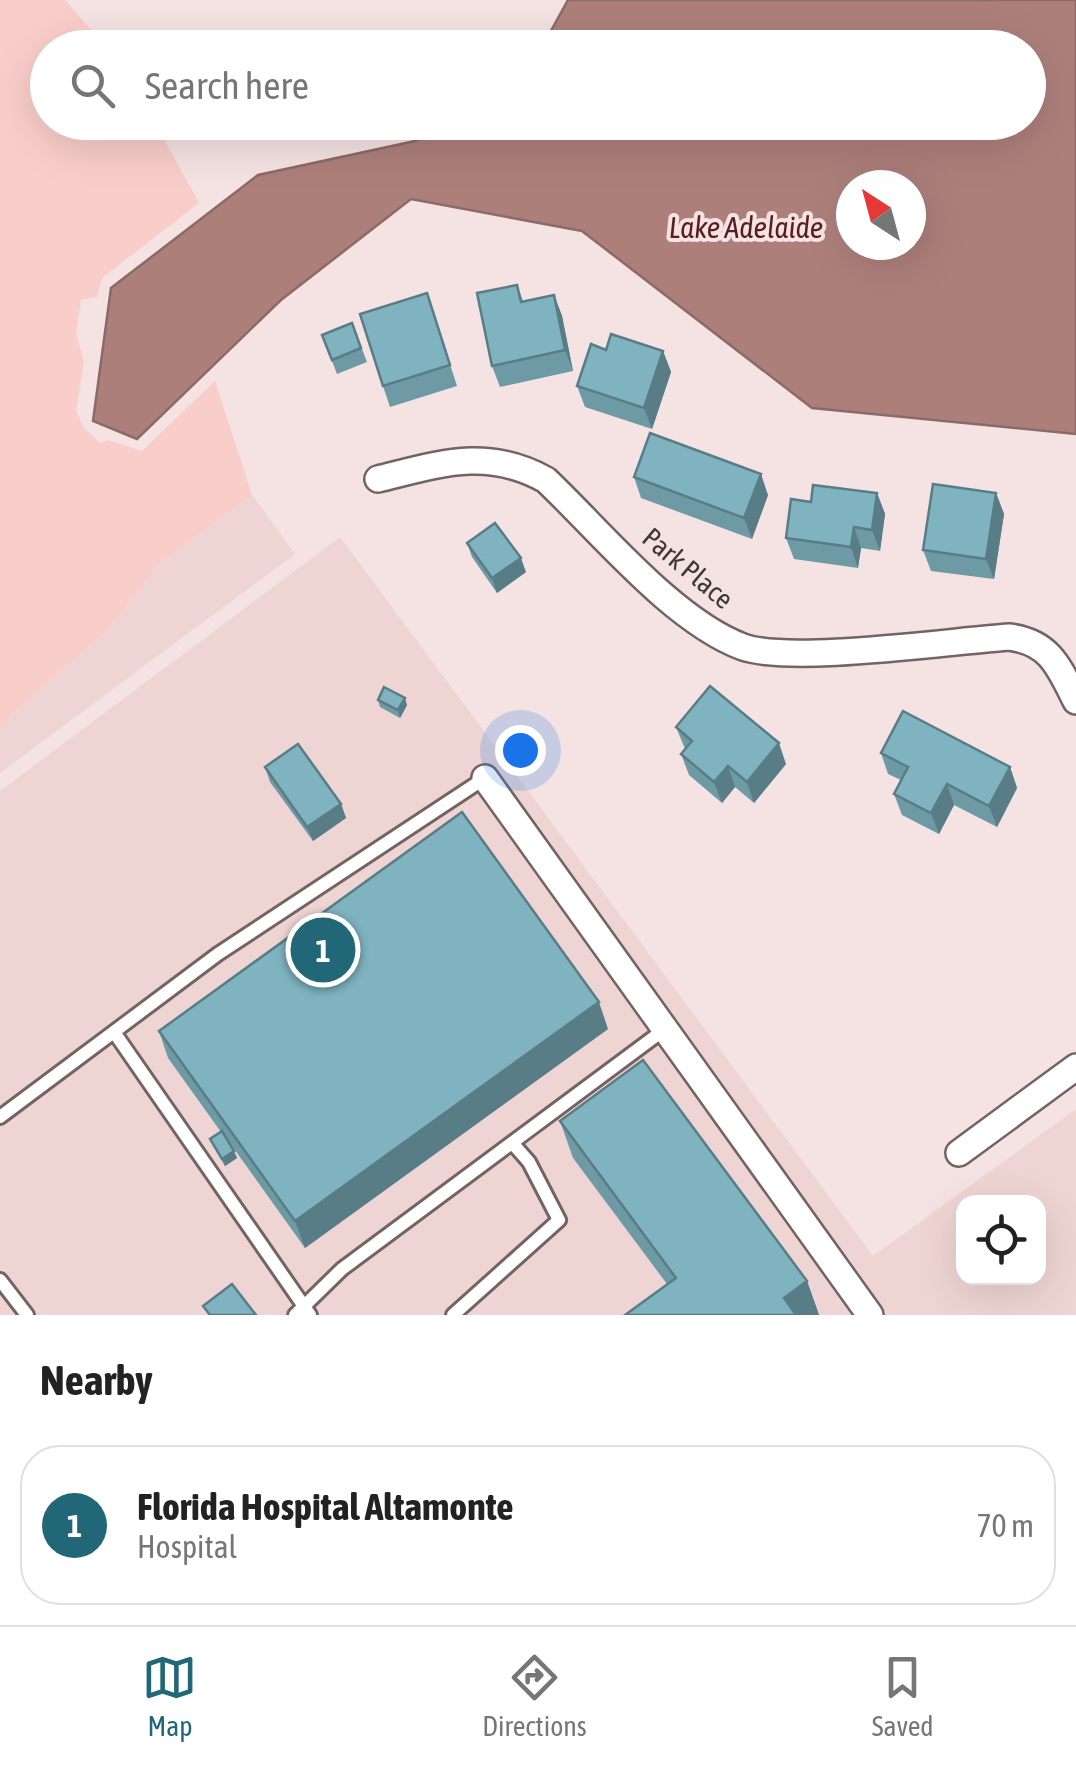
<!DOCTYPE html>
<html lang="en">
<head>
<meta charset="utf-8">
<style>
	body { margin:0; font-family:"Asap Condensed",sans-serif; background:#f2f2f2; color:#222 }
	.controls { position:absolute; right:30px; bottom:30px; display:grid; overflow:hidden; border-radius:20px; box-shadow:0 10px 40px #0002 }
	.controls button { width:90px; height:90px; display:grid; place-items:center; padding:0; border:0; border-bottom:2px solid #e0e0e0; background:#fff; color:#222; font:50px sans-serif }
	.compass { position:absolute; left:836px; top:170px; width:90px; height:90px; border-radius:50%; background:#fff; box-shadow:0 10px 40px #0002; rotate:324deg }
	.you { position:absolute; left:520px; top:750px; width:35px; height:35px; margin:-25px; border:8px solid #fff; border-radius:50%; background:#1a73e8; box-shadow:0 0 0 15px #1a73e833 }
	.badge { display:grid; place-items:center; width:65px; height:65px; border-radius:50%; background:#216777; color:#fff; font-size:32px; font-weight:700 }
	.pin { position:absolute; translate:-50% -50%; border:5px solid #fff; box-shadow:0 2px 10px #0006 }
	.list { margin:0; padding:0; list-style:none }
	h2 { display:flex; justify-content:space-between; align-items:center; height:130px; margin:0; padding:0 40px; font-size:42px }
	h2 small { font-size:32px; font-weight:400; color:#767676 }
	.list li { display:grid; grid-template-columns:65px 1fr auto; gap:30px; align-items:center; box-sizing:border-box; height:160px; margin:0 20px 20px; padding:0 20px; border:2px solid #e0e0e0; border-radius:40px }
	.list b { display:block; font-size:38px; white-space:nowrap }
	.list p { margin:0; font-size:32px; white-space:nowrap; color:#767676 }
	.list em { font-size:32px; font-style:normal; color:#767676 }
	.icon { flex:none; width:55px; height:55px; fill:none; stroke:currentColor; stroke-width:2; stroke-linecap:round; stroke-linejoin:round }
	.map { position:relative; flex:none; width:1076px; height:1315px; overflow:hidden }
	.search { position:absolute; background:#fff; box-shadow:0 10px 40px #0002; left:30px; right:30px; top:30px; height:110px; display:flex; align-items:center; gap:25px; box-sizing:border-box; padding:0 35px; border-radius:55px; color:#767676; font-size:38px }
	.sheet { height:310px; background:#fff }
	nav { display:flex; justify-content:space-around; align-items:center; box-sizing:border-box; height:140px; border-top:2px solid #e0e0e0; background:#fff; font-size:28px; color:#767676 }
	nav a { display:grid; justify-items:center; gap:5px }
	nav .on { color:#216777 }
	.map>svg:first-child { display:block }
	.built { fill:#eed5d3; fill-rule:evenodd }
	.green { fill:#f9cdca }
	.water { fill:#ad7f7b; stroke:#8c6a67; stroke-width:2.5; fill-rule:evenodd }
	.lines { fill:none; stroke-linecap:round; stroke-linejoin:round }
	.service-casing { stroke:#736463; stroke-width:18 }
	.minor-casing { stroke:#736463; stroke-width:30 }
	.service { stroke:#fff; stroke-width:12 }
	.minor { stroke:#fff; stroke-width:25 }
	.wall { fill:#6d9aa5 }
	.shaded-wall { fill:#597d86 }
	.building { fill:#7fb3c0; stroke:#597d86; stroke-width:2.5 }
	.labels { text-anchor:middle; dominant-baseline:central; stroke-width:8; stroke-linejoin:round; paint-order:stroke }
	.street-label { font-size:28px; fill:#3e3837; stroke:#f4e3e2 }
	.water-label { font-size:30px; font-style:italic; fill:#591d1d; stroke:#f4e3e2 }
</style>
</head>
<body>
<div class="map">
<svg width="1076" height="1315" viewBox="0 0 1076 1315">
	<rect width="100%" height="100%" fill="#f4e3e2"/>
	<!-- built -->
	<path class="built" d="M252 495 295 554 0 773V730L13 713 108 629 159 563Z
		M340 537 873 1256 1076 1109V1315H0V791ZM964 1202H1038V1278H964Z"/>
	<!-- green -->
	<path class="green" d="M0 0H65L106 47 48 48V122L155 123 199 203 102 278 97 297 81 300 76 333 84 362 76 411 84 428 100 443 108 440 142 451 215 381 252 495 159 563 108 629 13 713 0 730Z"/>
	<!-- water -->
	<path class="water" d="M568 0H1076V434L812 408 582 231 411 199 281 300 137 439 93 421 111 288 258 175 415 141 453 123 1028 122V48L542 47ZM851 185H911V245H851Z"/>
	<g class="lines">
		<defs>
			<path id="service" d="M114 1032 310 1315
				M0 1117 218 954 485 778
				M0 1280 27 1315
				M295 1315 342 1269 665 1029
				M453 1315 559 1220 529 1162 514 1145"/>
			<path id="minor" d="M378 479C439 464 487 447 546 480 600 531 673 621 743 647 791 664 951 641 1009 637 1050 642 1059 667 1076 701
				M485 778 870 1315
				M959 1153 1076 1067"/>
		</defs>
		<!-- service casing -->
		<use href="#service" class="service-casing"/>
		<!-- minor casing -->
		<use href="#minor" class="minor-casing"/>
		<!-- service -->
		<use href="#service" class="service"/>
		<!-- minor -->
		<use href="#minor" class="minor"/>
	</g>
	<!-- wall -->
	<path class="wall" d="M517 285 523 301 554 295 562 316 573 371 500 387 492 366Z
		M434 314 457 386 390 407 383 386Z
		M352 323 367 362 337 374 322 335Z
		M606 350 663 351 671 372 652 429 585 407 577 386Z
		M634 477 768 495 752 539 641 498Z
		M877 493 885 514 880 551 861 548 858 568 794 559 786 538 811 502Z
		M996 493 1004 514 994 579 931 571 923 550Z
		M467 543 526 572 497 593 472 557Z
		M378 700 407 705 400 718 380 707Z
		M676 727 786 764 754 803 735 787 722 803 689 775 681 754 685 749Z
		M881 753 1010 767 1017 788 997 827 954 805 939 834 902 815 894 794 901 780 888 774Z
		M265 767 341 804 346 818 313 841 270 782Z
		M608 1029 305 1248 227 1139 237 1158 225 1166 210 1139 221 1132 168 1058 159 1031Z
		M560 1121 807 1281 819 1315H625L667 1284 573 1158Z"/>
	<!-- shaded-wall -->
	<path class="shaded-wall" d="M554 295 562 316 573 371 565 350Z
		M663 351 671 372 652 429 644 408Z
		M761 474 768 495 752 539 744 518Z
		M877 493 885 514 880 551 872 530Z
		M996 493 1004 514 994 579 986 559Z
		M854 527 861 548 858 568 851 547Z
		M521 558 526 572 497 593 492 578Z
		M405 698 407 705 400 718 398 710Z
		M779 743 786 764 754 803 747 782Z
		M728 766 735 787 722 803 714 782Z
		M1010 767 1017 788 997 827 989 806Z
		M947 784 954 805 939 834 931 813Z
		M341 804 346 818 313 841 307 827Z
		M599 1002 608 1029 305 1248 295 1221Z
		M234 1151 237 1158 225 1166 222 1159Z
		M807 1281 819 1315H790L784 1298Z"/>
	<!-- building -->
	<path class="building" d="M517 285 521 302 554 295 565 350 492 366 477 293Z
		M427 293 450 365 383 386 360 314Z
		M352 323 361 348 332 360 322 335Z
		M611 334 663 351 644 408 577 386 591 344 606 350Z
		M650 433 761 474 744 518 634 477Z
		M933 484 996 493 986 559 923 550Z
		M813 485 877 493 872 530 854 527 851 547 786 538 791 499 811 502Z
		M495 523 521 558 492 578 467 543Z
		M710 686 779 743 747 782 728 766 714 782 681 754 692 741 676 727Z
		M384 687 405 698 398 710 378 700Z
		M903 711 1010 767 989 806 947 784 931 813 894 794 908 767 881 753Z
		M298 744 341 804 307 827 265 767Z
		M462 812 599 1002 295 1221 159 1031Z
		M643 1060 807 1281 784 1298 796 1315H625L676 1278 560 1121Z
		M222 1131 234 1151 222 1159 210 1139Z
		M232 1284 256 1315H210L203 1306Z"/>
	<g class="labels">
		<!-- street labels -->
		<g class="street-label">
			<text transform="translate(688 568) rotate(40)">Park Place</text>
		</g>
		<!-- water labels -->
		<g class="water-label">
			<text x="746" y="227">Lake Adelaide</text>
		</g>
	</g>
</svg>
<div class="controls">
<button><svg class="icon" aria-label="locate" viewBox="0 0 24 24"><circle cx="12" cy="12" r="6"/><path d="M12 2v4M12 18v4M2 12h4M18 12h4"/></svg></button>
</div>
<svg class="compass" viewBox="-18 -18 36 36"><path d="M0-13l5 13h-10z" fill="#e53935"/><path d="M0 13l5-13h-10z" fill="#767676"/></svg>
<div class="you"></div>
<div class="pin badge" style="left:323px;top:950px">1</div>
<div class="search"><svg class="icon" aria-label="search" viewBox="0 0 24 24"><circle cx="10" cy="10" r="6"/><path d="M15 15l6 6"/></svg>Search here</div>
</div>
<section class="sheet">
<h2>Nearby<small></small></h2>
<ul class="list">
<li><span class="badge">1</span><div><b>Florida Hospital Altamonte</b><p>Hospital</p></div><em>70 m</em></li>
</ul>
</section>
<nav>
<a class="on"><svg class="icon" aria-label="map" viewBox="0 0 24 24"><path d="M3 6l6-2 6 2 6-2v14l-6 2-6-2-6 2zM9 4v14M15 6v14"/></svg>Map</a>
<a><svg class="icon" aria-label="directions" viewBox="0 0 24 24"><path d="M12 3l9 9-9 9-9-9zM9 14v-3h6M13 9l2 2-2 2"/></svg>Directions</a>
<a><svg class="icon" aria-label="saved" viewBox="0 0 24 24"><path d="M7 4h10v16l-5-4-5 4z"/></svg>Saved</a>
</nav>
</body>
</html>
